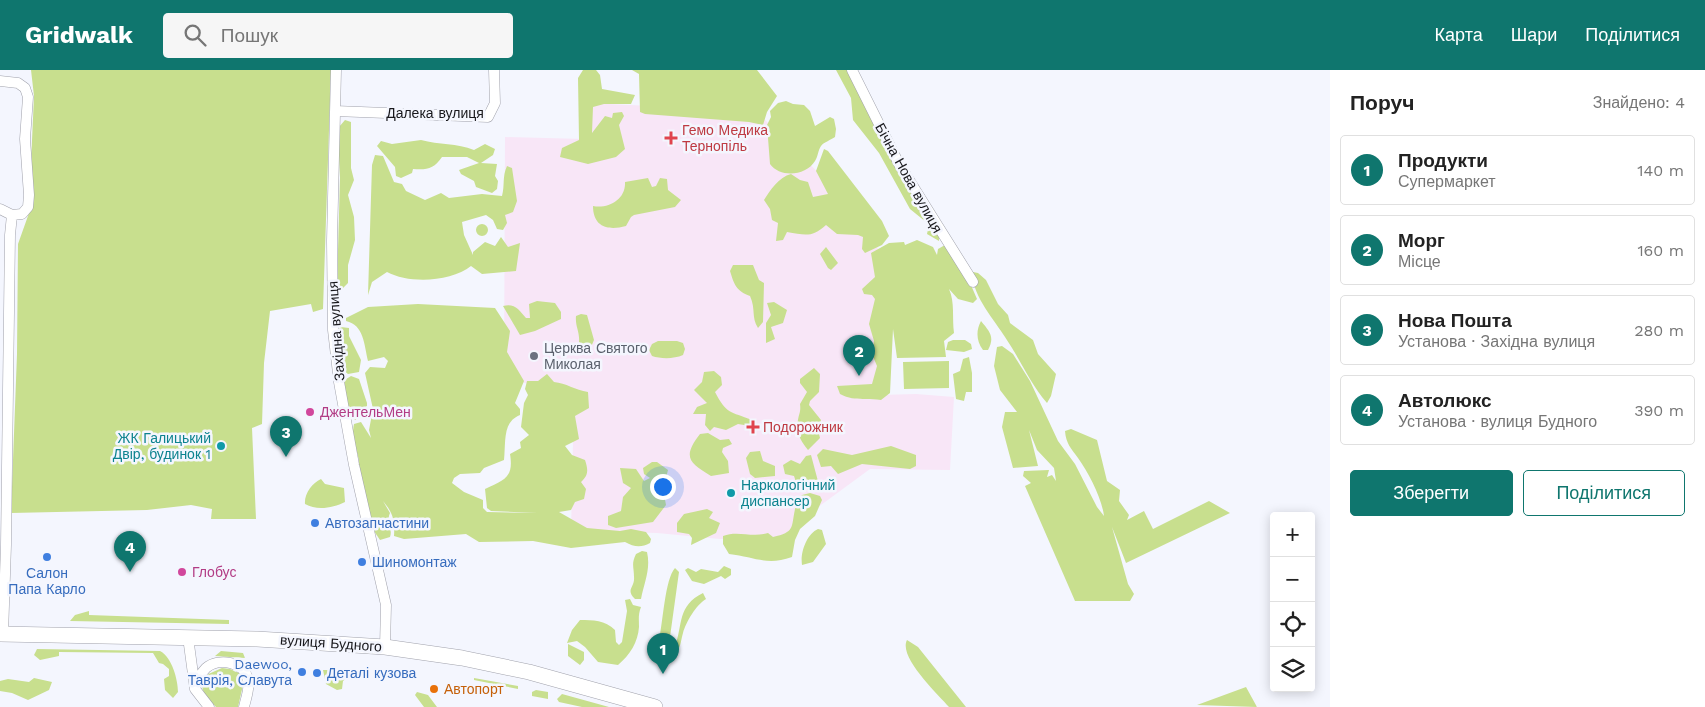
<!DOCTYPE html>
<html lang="uk">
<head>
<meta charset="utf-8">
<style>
	body { margin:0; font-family:"Work Sans",sans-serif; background:#f6f6f6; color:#222 }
	.controls { position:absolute; right:15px; bottom:15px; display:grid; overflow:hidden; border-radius:5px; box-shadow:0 2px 12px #0003 }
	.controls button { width:45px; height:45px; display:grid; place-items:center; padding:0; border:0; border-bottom:1px solid #e0e0e0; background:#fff; color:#222; font:25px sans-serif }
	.you { position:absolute; left:662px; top:416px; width:18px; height:18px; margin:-12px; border:4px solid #fff; border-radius:50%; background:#1a73e8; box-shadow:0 0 0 8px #1a73e833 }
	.badge { display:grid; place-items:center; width:32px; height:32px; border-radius:50%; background:#0f766e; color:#fff; font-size:16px; font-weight:700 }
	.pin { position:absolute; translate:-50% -41px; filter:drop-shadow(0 1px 2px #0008) }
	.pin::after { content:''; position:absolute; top:26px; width:18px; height:15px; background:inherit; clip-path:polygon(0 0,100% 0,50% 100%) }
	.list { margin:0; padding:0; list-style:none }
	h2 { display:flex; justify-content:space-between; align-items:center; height:65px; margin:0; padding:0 20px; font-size:21px }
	h2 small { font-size:16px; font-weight:400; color:#767676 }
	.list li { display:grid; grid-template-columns:32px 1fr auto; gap:15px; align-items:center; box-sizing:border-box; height:70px; margin:0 10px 10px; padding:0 10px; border:1px solid #e0e0e0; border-radius:5px }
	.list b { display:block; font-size:19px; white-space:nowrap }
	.list p { margin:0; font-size:16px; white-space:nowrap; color:#767676 }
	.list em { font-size:16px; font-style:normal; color:#767676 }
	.actions { display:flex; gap:10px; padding:15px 20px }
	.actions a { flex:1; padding:11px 0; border:1px solid #0f766e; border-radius:5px; text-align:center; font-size:18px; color:#0f766e }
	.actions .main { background:#0f766e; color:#fff }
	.icon { flex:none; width:28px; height:28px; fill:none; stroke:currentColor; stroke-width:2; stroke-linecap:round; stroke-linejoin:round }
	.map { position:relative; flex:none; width:1330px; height:637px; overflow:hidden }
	header { display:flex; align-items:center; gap:30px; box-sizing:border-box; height:70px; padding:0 25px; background:#0f766e; color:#fff }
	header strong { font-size:24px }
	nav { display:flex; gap:28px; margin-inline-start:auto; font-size:18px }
	.search { width:350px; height:45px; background:#f6f6f6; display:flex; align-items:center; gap:12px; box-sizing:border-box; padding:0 18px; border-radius:5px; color:#767676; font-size:19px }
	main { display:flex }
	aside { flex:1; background:#fff }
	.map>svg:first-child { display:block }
	.medical { fill:#f8e6f7 }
	.green { fill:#c8df8e }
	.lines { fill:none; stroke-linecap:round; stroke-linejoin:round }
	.minor-casing { stroke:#a1a2ac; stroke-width:11 }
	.highway-casing { stroke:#a1a2ac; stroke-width:16 }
	.minor { stroke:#fff; stroke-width:10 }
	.highway { stroke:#fff; stroke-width:15 }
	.health-dot { fill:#e0444e; stroke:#f4f6fe; stroke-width:2 }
	.worship-dot { fill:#6b7280; stroke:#f4f6fe; stroke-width:2 }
	.hotel-dot { fill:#d1479c; stroke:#f4f6fe; stroke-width:2 }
	.culture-dot { fill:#0f9aa8; stroke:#f4f6fe; stroke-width:2 }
	.shop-dot { fill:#3f7fe0; stroke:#f4f6fe; stroke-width:2 }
	.food-dot { fill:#e8710a; stroke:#f4f6fe; stroke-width:2 }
	.labels { text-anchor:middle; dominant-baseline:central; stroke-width:5; stroke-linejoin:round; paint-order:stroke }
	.street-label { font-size:14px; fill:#18181c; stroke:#f4f6fe }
	.health-label { font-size:14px; fill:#be3a42; stroke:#f4f6fe; text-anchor:start }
	.worship-label { font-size:14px; fill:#5b616d; stroke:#f4f6fe; text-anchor:start }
	.hotel-label { font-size:14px; fill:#b23c85; stroke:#f4f6fe; text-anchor:start }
	.culture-label { font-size:14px; fill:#0d838f; stroke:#f4f6fe; text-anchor:end }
	.shop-label { font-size:14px; fill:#366cbe; stroke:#f4f6fe; text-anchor:start }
	.food-label { font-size:14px; fill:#c56008; stroke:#f4f6fe; text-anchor:start }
</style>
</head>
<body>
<header>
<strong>Gridwalk</strong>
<div class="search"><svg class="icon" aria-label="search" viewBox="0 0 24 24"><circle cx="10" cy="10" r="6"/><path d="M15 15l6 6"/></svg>Пошук</div>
<nav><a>Карта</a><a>Шари</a><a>Поділитися</a></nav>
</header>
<main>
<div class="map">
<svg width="1330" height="637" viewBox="0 0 1330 637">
	<rect width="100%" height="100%" fill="#f4f6fe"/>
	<!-- medical -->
	<path class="medical" d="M588 33 756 41 841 125 876 170 883 210 880 325 916 324 954 327 950 400 870 399 806 446 793 468 720 469 657 463 571 461 574 327 504 307 505 67 584 69Z"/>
	<!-- green -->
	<path class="green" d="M31 0H331L323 239 313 242 311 234 270 241 264 293 262 354 252 358 256 449H211L212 439 191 435 147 440 11 443 17 284 18 174 34 129 31 93 34 26Z
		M583 0H596L600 5 602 19 635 25 631 34H604L593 37 592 63 605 46 612 48 613 43 622 42 624 46 619 55 625 79 616 87 588 94 560 87 562 78 579 70 578 8Z
		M632 0H757L777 26 767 42 763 55 749 52 645 44 640 42 639 4Z
		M836 0H850L929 149 926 152 910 139 879 83 853 50 851 28Z
		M786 31 793 34 804 35 810 41 815 56 830 47 834 49 836 59 835 67C831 70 824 72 821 76 818 80 818 87 815 91 806 106 780 108 770 94L767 55 771 47 770 41 778 33Z
		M345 50 351 52V98L354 110 348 125 354 147 355 170 348 195V213L341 220 337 216 340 108 338 63 339 57Z
		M421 70C439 75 457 73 474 80L485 74 495 79 493 85 481 93 497 94 495 106 498 111 497 119 492 123 476 117 474 111 461 104 459 100 479 93 467 87H442C434 99 427 100 413 99L412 103 401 108 396 106 395 97 377 76 381 71 392 74Z
		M824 79 828 81 882 151 889 166 882 175 865 183 862 179 863 167 858 165 837 164 826 155C812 168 805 165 787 162L783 170 776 171 778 153 772 150 770 139 764 130C770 120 779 107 791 104L800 110 808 112 813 127 828 124 816 101Z
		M375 85 383 86 394 112 402 114 406 121 425 130 441 123 449 128 482 124 502 126C505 115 502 107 507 96L512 98 517 131 513 142 505 145 507 153 503 160 497 159 493 150 486 145 462 152 464 165 473 185V182L485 172 495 176 501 167 508 177 520 173 516 201 482 204 471 196C451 212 409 214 387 202L372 212 368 225 372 95Z
		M648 108 652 117 656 116 660 108 667 109 668 120 681 130 675 137 634 145 631 147 626 156C608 161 593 157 593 136 609 139 626 129 625 112Z
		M933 154 939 164V171L927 164 929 155Z
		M476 160a6 6 0 1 1 12 0a6 6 0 1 1-12 0Z
		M917 170 933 177 937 185 938 179 945 175 967 206 977 229 973 233 958 229 949 219C955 232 952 248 954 263L944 271 946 287 897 288 893 259 890 323 881 330C865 327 855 332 840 324L837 316 872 314 877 296 872 284 874 271 869 254 875 229 872 225 864 224 862 219 875 207 871 183 889 173 904 172 905 175Z
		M826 177 838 193 831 200 828 198 820 184Z
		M733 195H753L759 210 764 213 763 252 758 258C751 247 756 239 750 226 736 221 734 214 730 201Z
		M973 202 978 203 986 210 998 234 1008 245 1010 253 1033 270 1038 284 1056 304 1051 326 1047 333C1030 313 1020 289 1005 267 995 251 970 223 973 202Z
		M537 231 555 233 561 242V249L535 261 520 265 503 236C515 233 519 240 526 248H530L529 234Z
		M774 232 787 240 783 253 771 257 775 269 766 273V253L771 245 767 233Z
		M418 234 495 238 510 261 507 282 524 311 515 333 520 339V345C502 352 506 373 504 390L484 398 480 403 460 404 454 408 452 413 464 422 483 430V438L487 442 538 443 491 441 487 438 485 419C504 410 514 408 510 384L521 378 520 372 529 365 521 357 524 333 528 325 525 319 527 311H538L547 304 554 312C566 313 575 320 588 322L589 338 575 346 579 369 565 376 572 385 585 390C588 399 589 405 581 412L586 419 584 429 575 432 571 440 559 442 587 458 620 461 631 459 646 462 651 469 650 473C641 478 634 477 625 472L571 478 533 471 479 472 466 464 404 469 394 466C395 450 393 443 383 431L390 443C386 452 393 459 390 467L380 470C367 452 360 431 357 408 357 403 359 398 359 393 358 377 350 375 354 354L361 352 371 368 369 360 373 339 365 303 370 297 385 298 388 291 384 287 368 291C364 274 364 255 346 251V248L368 237Z
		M581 244 587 245 594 270 591 277 585 278 579 272C580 262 575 256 576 246Z
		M981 251C990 262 995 267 988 280H983C976 271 976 260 981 251Z
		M341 257 349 258V266L361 290 359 302 348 304 342 299 337 261Z
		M953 270H965L971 274 972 279 964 282 946 280 948 272Z
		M658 271H677L683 273 685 279 683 285C674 289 661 289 652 286L649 280 652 274Z
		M1002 276 1013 284 1030 311 1058 371 1075 394 1097 437 1104 446C1102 429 1089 403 1078 388 1071 378 1066 374 1065 361L1071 359 1097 370 1107 411 1120 420 1119 431 1129 445 1127 450 1144 441 1153 459 1209 431 1230 443 1126 493 1112 457 1128 514 1134 524 1130 531H1075L1025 416 1031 413 1023 406 1024 401 1049 400 1047 407 1052 405 1056 411 1054 398 1037 380 1029 360 1038 396 1013 398 1002 357 1005 342H1017L1000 320 994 296 997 277Z
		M969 287 972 303V322H966L964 331 956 329 953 304 960 301 963 289Z
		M949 291V318L904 319 903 292Z
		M814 298 820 304 819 322 810 331 809 335 821 350 818 360 820 368 808 380C801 371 795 362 798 350 799 343 801 342 800 334L807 322 800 313V309Z
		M714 301 721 307 722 315 715 322C727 345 730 341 752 350L750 356 738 354 726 360 714 357 710 361 705 355 706 344H693L697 337 707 333 694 320 702 312 704 302Z
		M351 306 359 309 367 333V336L359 340 356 350 349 347 343 311Z
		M708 363 720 370 729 369 732 374 723 378 722 382 728 391 729 403 711 406C689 393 682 387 700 364Z
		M891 376 916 385V396L910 399 862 394 838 404 831 396 821 397 817 385 823 379 852 385Z
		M760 381 763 391 775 396V406L755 408 750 404 746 388 750 382Z
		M811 385 819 415 808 420 796 412 794 406 785 404 783 395 791 390 800 394 806 386Z
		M652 392H657L668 400 663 419 666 435 653 452 616 458 608 455V446L621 441 623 427 631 418 623 413 620 398 636 399 644 411 650 408 644 404 643 398Z
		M321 409 325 414 344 418 345 432C333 438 317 441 305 434 304 424 312 413 321 409Z
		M810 423 820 426 822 430 815 446 800 459 795 470 792 487C767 496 755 487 729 484L723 474V466C738 460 751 468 768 463L773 467C795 462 791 458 795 439 796 435 800 429 802 425Z
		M707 439 713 442 709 448 720 453 716 463 691 475 692 468 689 464 677 462V453L684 444Z
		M818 459 822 460 826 474 813 492 802 495C800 482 807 464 818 459Z
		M642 481 647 482C651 499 644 513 641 529H635C625 519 635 518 634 507 634 497 631 494 636 484Z
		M724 496 731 499V505L725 509 721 506 704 514 692 511 685 500 688 498 696 502 701 499 718 502Z
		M675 498 679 502 669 574 663 576 659 570C663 552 665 509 675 498Z
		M703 523 706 529C696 535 686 552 683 563 681 569 681 578 676 582L675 577C683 554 677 536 703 523Z
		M630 529 633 535 641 537C638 545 639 549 639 557 638 572 630 585 618 595L598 592 585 577 577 571 567 573 572 560 580 550C593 550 605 550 615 560L616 572 619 575 622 572 627 541 625 530Z
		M89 541V545L229 550V554L70 551 75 545Z
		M907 570 918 577 966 637H949C938 624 898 587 907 570Z
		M568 574 584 582V590L580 595 568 586Z
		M37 579 160 581C172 587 178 610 178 622L173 628 165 620 164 609 169 606V599L163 594 159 593 153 583 59 582V586L40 590 34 585Z
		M221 581 243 583 245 588 215 586Z
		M222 598 230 599 241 604 243 615 238 637H216C207 627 198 620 204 606Z
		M323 600H342L348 607 343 611 342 619 337 620 326 614Z
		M34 608 52 612 49 620 28 630 12 623 0 621V611L8 609 29 612Z
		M474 608 518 616V619L474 610Z
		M1246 617 1257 637 1197 635Z
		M536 620 548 622V629L532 626V622Z
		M417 622 428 625 437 637H424L415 625Z
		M562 624 609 637H582L559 632 557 629Z"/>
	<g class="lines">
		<defs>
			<path id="minor" d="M336 0 332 171 333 260 339 312 354 395 386 535 385 577
				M852 0 899 94 973 212
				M0 11 18 13 25 18 28 27 25 69 29 125 28 137 22 144 12 145 10 165 6 475 3 564
				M335 41 488 47 495 33 494 0
				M0 139 12 145
				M188 567 195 619 209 637
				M195 619C197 610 200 604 206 598 219 587 245 592 248 610 250 618 246 628 244 637"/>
			<path id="highway" d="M0 564 257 569 385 577 462 588 529 602 655 637"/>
		</defs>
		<!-- minor casing -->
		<use href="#minor" class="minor-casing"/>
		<!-- highway casing -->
		<use href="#highway" class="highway-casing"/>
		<!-- minor -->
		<use href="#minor" class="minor"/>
		<!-- highway -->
		<use href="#highway" class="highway"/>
	</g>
	<!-- markers -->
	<g class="health-dot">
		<path d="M668.5 60.5h5v5h5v5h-5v5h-5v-5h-5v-5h5z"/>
		<path d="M750.5 349.5h5v5h5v5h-5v5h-5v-5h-5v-5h5z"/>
	</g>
	<circle class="worship-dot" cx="534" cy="286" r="5"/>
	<g class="hotel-dot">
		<circle cx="310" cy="342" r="5"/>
		<circle cx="182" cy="502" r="5"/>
	</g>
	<g class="culture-dot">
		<circle cx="221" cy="376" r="5"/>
		<circle cx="731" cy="423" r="5"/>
	</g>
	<g class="shop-dot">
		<circle cx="315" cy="453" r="5"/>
		<circle cx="47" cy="487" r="5"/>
		<circle cx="362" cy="492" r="5"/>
		<circle cx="302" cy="602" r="5"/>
		<circle cx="317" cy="603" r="5"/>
	</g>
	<circle class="food-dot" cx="434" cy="619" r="5"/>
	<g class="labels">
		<!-- street labels -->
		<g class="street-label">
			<text x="435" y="43">Далека вулиця</text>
			<text transform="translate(909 108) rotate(61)">Бічна Нова вулиця</text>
			<text transform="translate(336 261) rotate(-94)">Західна вулиця</text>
			<text transform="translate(331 573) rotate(4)">вулиця Будного</text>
		</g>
		<!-- health labels -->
		<g class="health-label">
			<text x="682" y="60">Гемо Медика<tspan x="682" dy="16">Тернопіль</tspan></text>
			<text x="763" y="357">Подорожник</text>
		</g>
		<!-- worship labels -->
		<g class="worship-label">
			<text x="544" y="278">Церква Святого<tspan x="544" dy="16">Миколая</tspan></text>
		</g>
		<!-- hotel labels -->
		<g class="hotel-label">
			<text x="320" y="342">ДжентельМен</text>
			<text x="192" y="502">Глобус</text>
		</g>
		<!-- culture labels -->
		<g class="culture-label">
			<text x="211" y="368">ЖК Галицький<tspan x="211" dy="16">Двір, будинок 1</tspan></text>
			<text x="741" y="415" text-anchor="start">Наркологічний<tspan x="741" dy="16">диспансер</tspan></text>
		</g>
		<!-- shop labels -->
		<g class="shop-label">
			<text x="325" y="453">Автозапчастини</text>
			<text x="372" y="492">Шиномонтаж</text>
			<text x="47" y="503" text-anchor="middle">Салон<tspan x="47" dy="16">Папа Карло</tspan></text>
			<text x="292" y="594" text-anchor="end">Daewoo,<tspan x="292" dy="16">Таврія, Славута</tspan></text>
			<text x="327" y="603">Деталі кузова</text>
		</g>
		<!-- food labels -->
		<g class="food-label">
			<text x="444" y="619">Автопорт</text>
		</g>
	</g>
</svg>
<div class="controls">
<button>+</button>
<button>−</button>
<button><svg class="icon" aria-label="locate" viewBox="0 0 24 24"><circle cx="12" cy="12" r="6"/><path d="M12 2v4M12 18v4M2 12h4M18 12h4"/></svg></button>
<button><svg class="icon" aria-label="layers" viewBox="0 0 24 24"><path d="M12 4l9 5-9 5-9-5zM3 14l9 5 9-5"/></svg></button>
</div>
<div class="you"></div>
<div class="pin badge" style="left:663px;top:604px">1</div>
<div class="pin badge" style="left:859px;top:306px">2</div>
<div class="pin badge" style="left:286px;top:387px">3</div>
<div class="pin badge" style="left:130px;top:502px">4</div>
</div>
<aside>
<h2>Поруч<small>Знайдено: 4</small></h2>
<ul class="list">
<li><span class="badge">1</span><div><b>Продукти</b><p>Супермаркет</p></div><em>140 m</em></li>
<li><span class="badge">2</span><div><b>Морг</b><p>Місце</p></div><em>160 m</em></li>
<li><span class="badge">3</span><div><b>Нова Пошта</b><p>Установа · Західна вулиця</p></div><em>280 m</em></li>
<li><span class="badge">4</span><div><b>Автолюкс</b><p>Установа · вулиця Будного</p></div><em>390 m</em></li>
</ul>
<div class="actions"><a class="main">Зберегти</a><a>Поділитися</a></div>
</aside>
</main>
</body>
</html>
